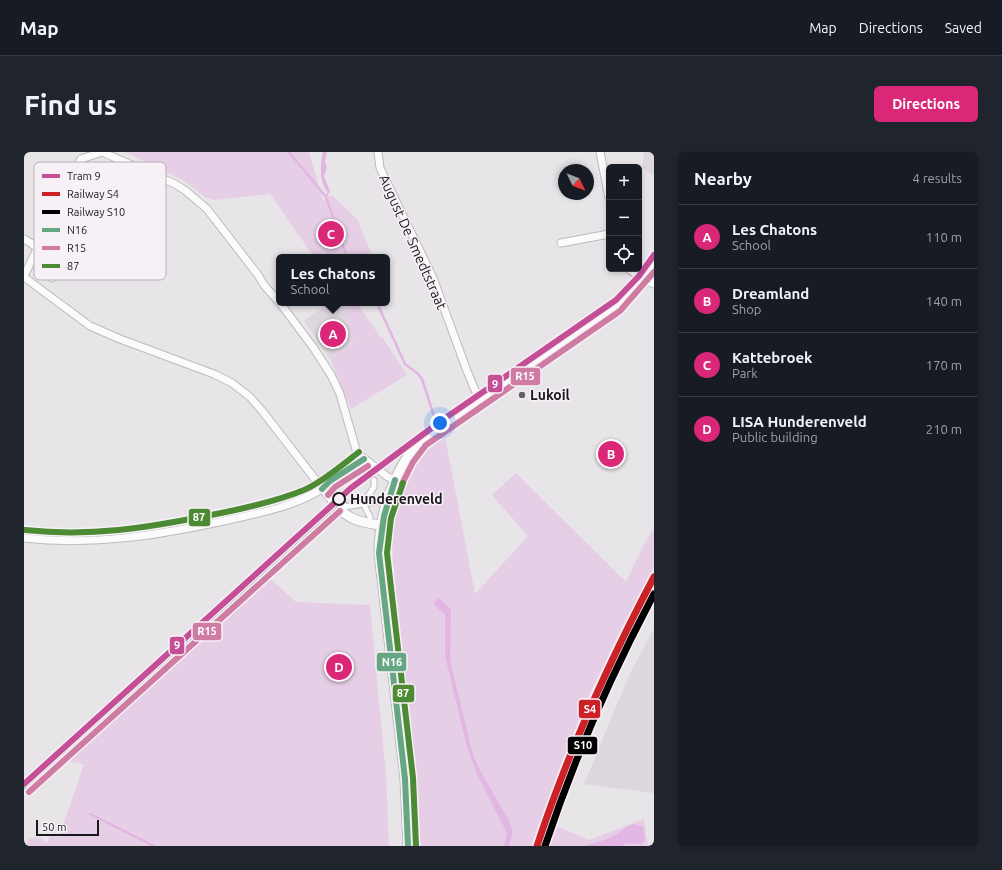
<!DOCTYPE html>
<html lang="en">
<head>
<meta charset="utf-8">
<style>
	body { margin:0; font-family:Ubuntu,sans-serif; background:#20242c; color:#f1f3f6 }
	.controls { position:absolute; right:12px; top:12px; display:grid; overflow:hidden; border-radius:6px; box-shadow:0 2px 6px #0003 }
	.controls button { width:36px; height:36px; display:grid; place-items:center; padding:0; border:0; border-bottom:1px solid #363941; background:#171b24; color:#f1f3f6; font:20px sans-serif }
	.compass { position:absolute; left:534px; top:12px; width:36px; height:36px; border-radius:50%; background:#171b24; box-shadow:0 2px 6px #0003; rotate:133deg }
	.scale { position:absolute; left:12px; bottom:10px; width:63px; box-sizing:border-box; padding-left:4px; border:2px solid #1a181a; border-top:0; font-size:11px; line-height:14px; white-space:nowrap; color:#1a181a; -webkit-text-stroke:3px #f7f1f7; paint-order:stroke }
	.you { position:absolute; left:416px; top:271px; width:14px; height:14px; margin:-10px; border:3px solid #fff; border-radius:50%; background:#1a73e8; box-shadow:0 0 0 6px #1a73e833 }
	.badge { display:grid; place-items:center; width:26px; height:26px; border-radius:50%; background:#db2777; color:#fff; font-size:13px; font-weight:700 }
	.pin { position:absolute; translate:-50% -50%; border:2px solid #fff; box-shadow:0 1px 4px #0006 }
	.popup { position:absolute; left:252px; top:102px; width:114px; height:52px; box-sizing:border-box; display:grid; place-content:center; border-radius:6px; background:#171b24; filter:drop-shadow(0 1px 3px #0005); font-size:13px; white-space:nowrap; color:#9ea1a6 }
	.popup b { font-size:15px; color:#f1f3f6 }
	.popup::after { content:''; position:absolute; left:50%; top:100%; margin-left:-8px; border:8px solid transparent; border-top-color:#171b24 }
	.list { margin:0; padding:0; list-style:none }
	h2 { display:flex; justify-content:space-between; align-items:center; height:52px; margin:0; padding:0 16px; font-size:17px }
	h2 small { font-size:13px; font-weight:400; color:#9ea1a6 }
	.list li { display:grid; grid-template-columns:26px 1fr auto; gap:12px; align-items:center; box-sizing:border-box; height:64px; padding:0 16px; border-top:1px solid #363941 }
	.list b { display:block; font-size:15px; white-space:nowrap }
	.list p { margin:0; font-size:13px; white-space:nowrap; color:#9ea1a6 }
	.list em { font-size:13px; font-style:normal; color:#9ea1a6 }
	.icon { flex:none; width:22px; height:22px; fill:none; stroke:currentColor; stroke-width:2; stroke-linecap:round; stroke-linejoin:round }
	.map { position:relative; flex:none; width:630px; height:694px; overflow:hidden; border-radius:6px }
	header { display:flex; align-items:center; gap:24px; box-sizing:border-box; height:56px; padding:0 20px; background:#171b24; border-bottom:1px solid #363941 }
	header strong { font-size:19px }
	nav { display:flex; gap:22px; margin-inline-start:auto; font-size:14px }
	.intro { display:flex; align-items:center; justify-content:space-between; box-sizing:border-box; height:96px; padding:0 24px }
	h1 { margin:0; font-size:28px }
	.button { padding:10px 18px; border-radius:6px; background:#db2777; color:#fff; font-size:14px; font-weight:700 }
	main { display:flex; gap:24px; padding:0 24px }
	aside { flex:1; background:#171b24; border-radius:6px; box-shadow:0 2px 6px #0003 }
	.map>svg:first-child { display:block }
	.built { fill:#ded6de }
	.green { fill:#e6cee6 }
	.water { fill:#e2b5e3 }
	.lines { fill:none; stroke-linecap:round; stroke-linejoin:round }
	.stream { stroke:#e2b5e3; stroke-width:2.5 }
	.pedestrian-casing { stroke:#bcbabc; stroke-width:7 }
	.minor-casing { stroke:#bcbabc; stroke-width:9 }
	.tertiary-casing { stroke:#bcbabc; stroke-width:11 }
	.pedestrian { stroke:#fcfbfc; stroke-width:5 }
	.minor { stroke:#fcfbfc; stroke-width:7 }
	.tertiary { stroke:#fcfbfc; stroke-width:9 }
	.bus-1-casing { stroke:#f7f1f7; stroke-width:9 }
	.bus-2-casing { stroke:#f7f1f7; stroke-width:9 }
	.bus-3-casing { stroke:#f7f1f7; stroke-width:9 }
	.bus-1 { stroke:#66a783; stroke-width:6 }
	.bus-2 { stroke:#cf7ca3; stroke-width:6 }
	.bus-3 { stroke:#4c8b33; stroke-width:6 }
	.rail-1-casing { stroke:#f7f1f7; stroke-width:10 }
	.rail-2-casing { stroke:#f7f1f7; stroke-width:10 }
	.rail-1 { stroke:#cb2127; stroke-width:7 }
	.rail-2 { stroke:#000; stroke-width:7 }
	.tram-1-casing { stroke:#f7f1f7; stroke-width:9 }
	.tram-1 { stroke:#c44f97; stroke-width:6 }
	.poi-dot { fill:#626062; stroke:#f7f1f7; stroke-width:1.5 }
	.stop-dot { fill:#f7f1f7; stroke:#1a181a; stroke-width:2 }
	.labels { text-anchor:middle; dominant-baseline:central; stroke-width:3; stroke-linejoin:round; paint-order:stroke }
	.street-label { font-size:14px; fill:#1a181a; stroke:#f7f1f7 }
	.poi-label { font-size:14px; font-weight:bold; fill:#1a181a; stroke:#f7f1f7; text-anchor:start }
	.stop-label { font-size:14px; font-weight:bold; fill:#1a181a; stroke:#f7f1f7; text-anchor:start }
	.key { fill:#f7f1f7; stroke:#b5b0b5; stroke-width:1 }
	.key-label { font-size:11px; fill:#1a181a }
	.line-badge { stroke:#f7f1f7; stroke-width:1.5 }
	.badge-label { font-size:11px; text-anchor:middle; font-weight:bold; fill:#fff }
</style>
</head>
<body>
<header>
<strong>Map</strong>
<nav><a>Map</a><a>Directions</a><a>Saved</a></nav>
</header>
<div class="intro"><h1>Find us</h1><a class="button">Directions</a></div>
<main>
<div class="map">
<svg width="630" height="694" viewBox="0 0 630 694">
	<rect width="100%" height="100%" fill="#e8e5e8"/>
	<!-- built -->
	<path class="built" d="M620 0H630V24L618 16Z
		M306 151H320L323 157 329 191 306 207 280 169Z
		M630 477V641L560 632 606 521Z"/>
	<!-- green -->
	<path class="green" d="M101 0H285L299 48 308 43 333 67 349 105H290L246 42 190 48 182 46 161 29Z
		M320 151H333L357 186H359L383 223 327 257 306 207 329 191 323 157Z
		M421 284 451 442 504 384 468 343 492 321 602 430 620 392 630 377V414L597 477 566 541 539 607 507 694H394L385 572 367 387 376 336 398 296 409 288Z
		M243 424 272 450 346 453 362 623 365 694H1L6 685 8 687 11 685 14 687 16 685 22 691 27 683 35 685 60 612 43 609Z
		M620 667 624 694H525L532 674 565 688Z"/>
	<!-- water -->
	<path class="water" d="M299 0H303L301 9 303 16 300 24 306 39 303 45 301 43 304 40C295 31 296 12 299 0Z
		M415 446 427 457 426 508 449 603 457 620 485 669 489 680 485 694H480L483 681 453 622 443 595 421 504V462L412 455 410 450Z
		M611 672 619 675 621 689 617 692 603 691 597 694H560C571 691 583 688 593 682 602 677 599 674 611 672Z"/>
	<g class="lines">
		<!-- stream -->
		<path class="stream" d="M265 0 302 45 323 105
			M353 151 381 212 394 222 398 227 410 264
			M66 662 130 694"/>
		<defs>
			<path id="pedestrian" d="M320 352V355L352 350
				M346 365 339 351 350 335V328"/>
			<path id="minor" d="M354 0 356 16 409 126 443 219 454 245
				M576 0 585 46
				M57 7 78 0 151 32 162 39 183 57 234 123 240 133 255 150
				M0 87C19 97 22 107 28 126
				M537 91 585 82
				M14 94 21 93 28 96 69 100 85 88
				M605 117 616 125
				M0 124 57 7
				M0 125 66 174 96 187 190 222 208 231 226 245 239 260 311 353
				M256 151 289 195 307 223 316 242 333 301 364 325 371 328
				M0 386C69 394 136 383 204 368 236 361 271 354 298 337"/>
			<path id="tertiary" d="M616 125 630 131
				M0 634 311 353C325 368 336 370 356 373
				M384 694 381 627 355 401C355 360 370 319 396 287L591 152 616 125 630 107"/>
		</defs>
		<!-- pedestrian casing -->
		<use href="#pedestrian" class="pedestrian-casing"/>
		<!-- minor casing -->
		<use href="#minor" class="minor-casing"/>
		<!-- tertiary casing -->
		<use href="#tertiary" class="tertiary-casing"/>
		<!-- pedestrian -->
		<use href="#pedestrian" class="pedestrian"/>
		<!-- minor -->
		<use href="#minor" class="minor"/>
		<!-- tertiary -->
		<use href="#tertiary" class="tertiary"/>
		<defs>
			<path id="bus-1" d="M371 328 360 364 355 401 381 627 384 694
				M298 337 306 329 340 307
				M0 634 311 353"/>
			<path id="bus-2" d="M378 332 389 310 402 293 596 159 630 120
				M304 343 311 335 344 314
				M5 640 316 359"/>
			<path id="bus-3" d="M379 331 367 366 363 401 389 626 392 694
				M1 378C67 385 122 376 187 363 218 357 251 350 280 338 296 332 321 311 335 300"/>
		</defs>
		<!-- bus-1 casing -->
		<use href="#bus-1" class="bus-1-casing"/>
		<!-- bus-2 casing -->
		<use href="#bus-2" class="bus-2-casing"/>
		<!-- bus-3 casing -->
		<use href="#bus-3" class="bus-3-casing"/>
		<!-- bus-1 -->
		<use href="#bus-1" class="bus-1"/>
		<!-- bus-2 -->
		<use href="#bus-2" class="bus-2"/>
		<!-- bus-3 -->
		<use href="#bus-3" class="bus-3"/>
		<defs>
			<path id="rail-1" d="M513 694C544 600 584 512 630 425"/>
			<path id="rail-2" d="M521 694C550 607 587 523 630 442"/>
		</defs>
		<!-- rail-1 casing -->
		<use href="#rail-1" class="rail-1-casing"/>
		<!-- rail-2 casing -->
		<use href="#rail-2" class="rail-2-casing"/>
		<!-- rail-1 -->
		<use href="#rail-1" class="rail-1"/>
		<!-- rail-2 -->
		<use href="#rail-2" class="rail-2"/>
		<defs>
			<path id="tram-1" d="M0 632 327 336 417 269 592 148 615 124 630 103"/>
		</defs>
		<!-- tram-1 casing -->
		<use href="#tram-1" class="tram-1-casing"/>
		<!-- tram-1 -->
		<use href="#tram-1" class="tram-1"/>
	</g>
	<!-- markers -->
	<circle class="poi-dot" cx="498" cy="243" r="4"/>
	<circle class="stop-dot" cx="315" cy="347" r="6"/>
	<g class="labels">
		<!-- street labels -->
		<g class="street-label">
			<text transform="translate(389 90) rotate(66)">August De Smedtstraat</text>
		</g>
		<!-- poi labels -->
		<g class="poi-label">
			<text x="506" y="243">Lukoil</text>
		</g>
		<!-- stop labels -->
		<g class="stop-label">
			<text x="326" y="347">Hunderenveld</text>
		</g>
	</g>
	<!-- legend -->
	<rect x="10" y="10" width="132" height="118" rx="6" class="key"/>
	<rect x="18" y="22" width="18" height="4" fill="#c44f97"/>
	<rect x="18" y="40" width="18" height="4" fill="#cb2127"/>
	<rect x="18" y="58" width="18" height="4" fill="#000"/>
	<rect x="18" y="76" width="18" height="4" fill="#66a783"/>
	<rect x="18" y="94" width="18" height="4" fill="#cf7ca3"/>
	<rect x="18" y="112" width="18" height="4" fill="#4c8b33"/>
	<g class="key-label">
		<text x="43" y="28">Tram 9</text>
		<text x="43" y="46">Railway S4</text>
		<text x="43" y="64">Railway S10</text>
		<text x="43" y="82">N16</text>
		<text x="43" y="100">R15</text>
		<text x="43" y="118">87</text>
	</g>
	<g class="line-badge">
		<rect x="486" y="215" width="31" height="19" rx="4" fill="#cf7ca3"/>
		<rect x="463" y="222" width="16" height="19" rx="4" fill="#c44f97"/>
		<rect x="164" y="356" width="23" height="19" rx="4" fill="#4c8b33"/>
		<rect x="168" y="470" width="30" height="19" rx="4" fill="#cf7ca3"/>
		<rect x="145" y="484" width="16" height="19" rx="4" fill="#c44f97"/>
		<rect x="352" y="500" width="31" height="20" rx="4" fill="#66a783"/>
		<rect x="368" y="532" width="23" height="19" rx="4" fill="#4c8b33"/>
		<rect x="554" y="547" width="23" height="20" rx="4" fill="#cb2127"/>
		<rect x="543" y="584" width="31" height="19" rx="4" fill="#000"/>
	</g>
	<g class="badge-label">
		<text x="501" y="228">R15</text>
		<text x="471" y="236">9</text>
		<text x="175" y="369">87</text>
		<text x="183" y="483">R15</text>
		<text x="153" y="497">9</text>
		<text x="368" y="514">N16</text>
		<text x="379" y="545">87</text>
		<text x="566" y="561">S4</text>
		<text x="559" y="597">S10</text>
	</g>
</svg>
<div class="controls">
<button>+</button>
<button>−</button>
<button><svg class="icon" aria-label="locate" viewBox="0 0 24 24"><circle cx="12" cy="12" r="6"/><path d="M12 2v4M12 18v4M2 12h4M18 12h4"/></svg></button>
</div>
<svg class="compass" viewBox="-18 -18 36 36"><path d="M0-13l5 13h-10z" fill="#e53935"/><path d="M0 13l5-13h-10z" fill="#9ea1a6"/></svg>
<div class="scale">50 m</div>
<div class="you"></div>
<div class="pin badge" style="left:309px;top:182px">A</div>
<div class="popup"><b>Les Chatons</b>School</div>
<div class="pin badge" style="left:587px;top:302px">B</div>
<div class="pin badge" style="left:307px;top:82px">C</div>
<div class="pin badge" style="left:315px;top:515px">D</div>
</div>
<aside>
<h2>Nearby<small>4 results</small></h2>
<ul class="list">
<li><span class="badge">A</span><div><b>Les Chatons</b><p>School</p></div><em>110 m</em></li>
<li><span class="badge">B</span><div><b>Dreamland</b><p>Shop</p></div><em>140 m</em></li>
<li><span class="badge">C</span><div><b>Kattebroek</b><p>Park</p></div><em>170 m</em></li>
<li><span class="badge">D</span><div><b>LISA Hunderenveld</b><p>Public building</p></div><em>210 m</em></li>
</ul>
</aside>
</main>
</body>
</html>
